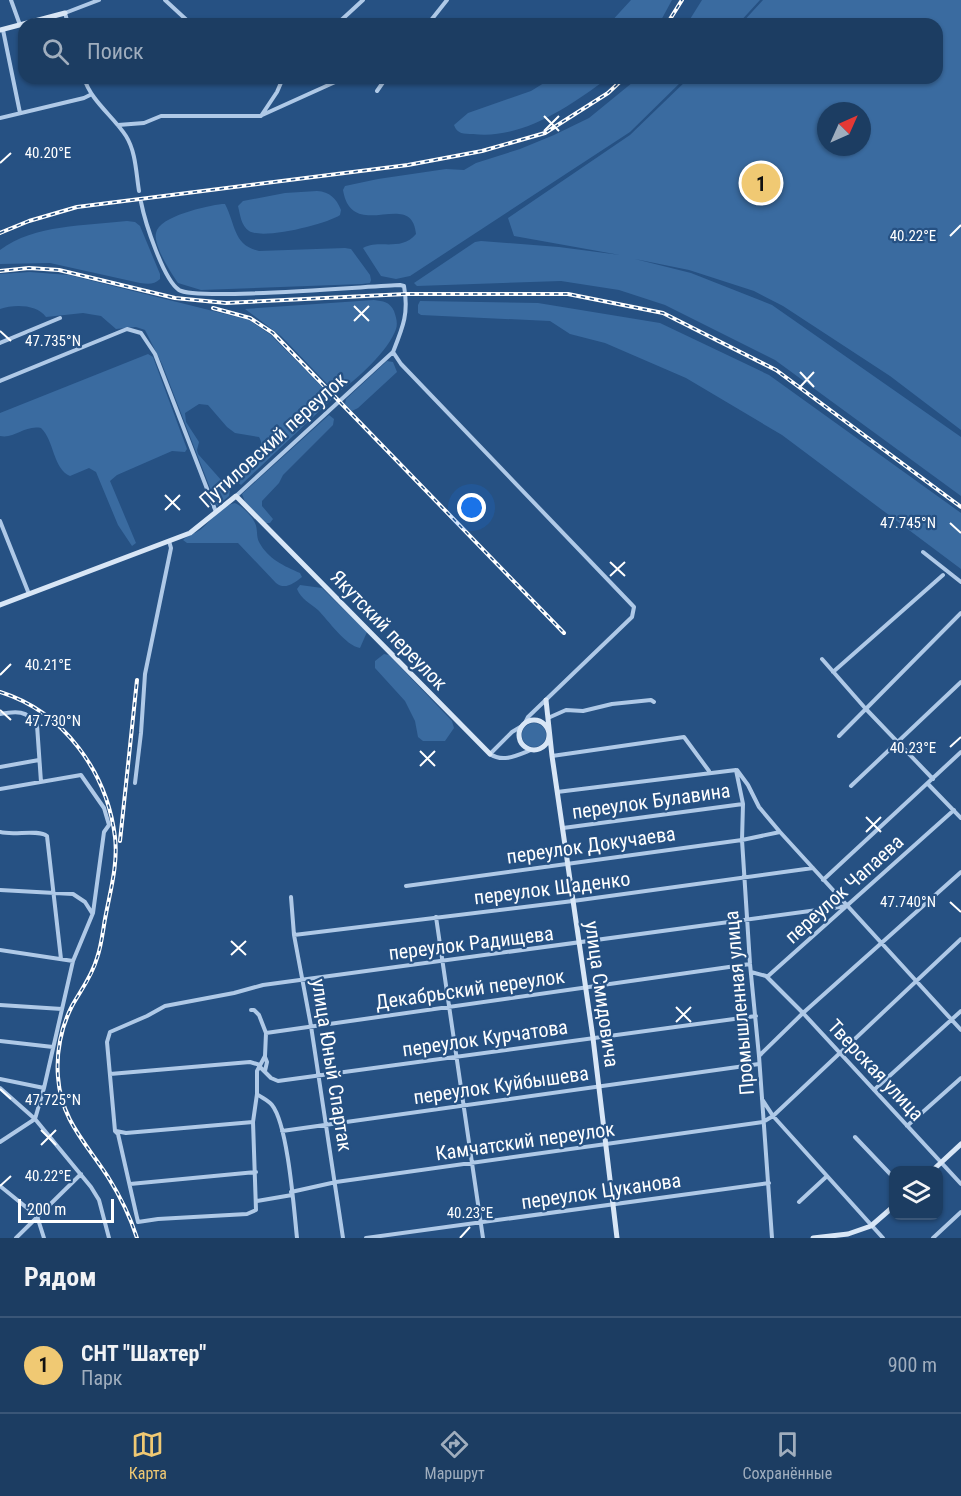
<!DOCTYPE html>
<html lang="ru">
<head>
<meta charset="utf-8">
<style>
	body { margin:0; font-family:"Roboto Condensed",sans-serif; background:#29486b; color:#f1f3f6 }
	.controls { position:absolute; right:18px; bottom:18px; display:grid; overflow:hidden; border-radius:12px; box-shadow:0 2px 4px #0004 }
	.controls button { width:54px; height:54px; display:grid; place-items:center; padding:0; border:0; border-bottom:2px solid #3a5677; background:#1c3d62; color:#f1f3f6; font:30px sans-serif }
	.compass { position:absolute; left:817px; top:102px; width:54px; height:54px; border-radius:50%; background:#1c3d62; box-shadow:0 2px 4px #0004; rotate:45deg }
	.scale { position:absolute; left:18px; bottom:15px; width:96px; box-sizing:border-box; padding-left:6px; border:3px solid #fff; border-top:0; font-size:16px; line-height:21px; white-space:nowrap; color:#fff; -webkit-text-stroke:4px #265183; paint-order:stroke }
	.you { position:absolute; left:472px; top:508px; width:21px; height:21px; margin:-15px; border:4px solid #fff; border-radius:50%; background:#1a73e8; box-shadow:0 0 0 9px #1a73e833 }
	.badge { display:grid; place-items:center; width:39px; height:39px; border-radius:50%; background:#f0c973; color:#111; font-size:20px; font-weight:700 }
	.pin { position:absolute; translate:-50% -50%; border:3px solid #fff; box-shadow:0 2px 6px #0006 }
	.list { margin:0; padding:0; list-style:none }
	h2 { display:flex; justify-content:space-between; align-items:center; height:78px; margin:0; padding:0 24px; font-size:26px }
	h2 small { font-size:20px; font-weight:400; color:#a0aebe }
	.list li { display:grid; grid-template-columns:39px 1fr auto; gap:18px; align-items:center; box-sizing:border-box; height:96px; padding:0 24px; border-top:2px solid #3a5677 }
	.list b { display:block; font-size:22px; white-space:nowrap }
	.list p { margin:0; font-size:20px; white-space:nowrap; color:#a0aebe }
	.list em { font-size:20px; font-style:normal; color:#a0aebe }
	.icon { flex:none; width:33px; height:33px; fill:none; stroke:currentColor; stroke-width:2; stroke-linecap:round; stroke-linejoin:round }
	.map { position:relative; flex:none; width:961px; height:1238px; overflow:hidden }
	.search { position:absolute; background:#1c3d62; box-shadow:0 2px 4px #0004; left:18px; right:18px; top:18px; height:66px; display:flex; align-items:center; gap:15px; box-sizing:border-box; padding:0 21px; border-radius:18px; color:#a0aebe; font-size:22px }
	.sheet { height:174px; background:#1c3d62 }
	nav { display:flex; justify-content:space-around; align-items:center; box-sizing:border-box; height:84px; border-top:2px solid #3a5677; background:#1c3d62; font-size:16px; color:#a0aebe }
	nav a { display:grid; justify-items:center; gap:3px }
	nav .on { color:#f0c973 }
	.map>svg:first-child { display:block }
	.green { fill:#3a6ba0; fill-rule:evenodd }
	.lines { fill:none; stroke-linecap:round; stroke-linejoin:round }
	.street { stroke:#afc9e7; stroke-width:4 }
	.secondary { stroke:#d8e6f6; stroke-width:5 }
	.rail-casing { stroke:#fff; stroke-width:4 }
	.rail { stroke:#265183; stroke-width:1.5; stroke-dasharray:4.5; stroke-linecap:butt }
	.ticks { fill:none; stroke:#fff; stroke-width:2 }
	.labels { text-anchor:middle; dominant-baseline:central; stroke-width:4.5; stroke-linejoin:round; paint-order:stroke }
	.street-label { font-size:20px; fill:#fff; stroke:#265183 }
	.ticks-label { font-size:15px; text-anchor:middle; fill:#fff; stroke:#265183; stroke-width:4.5; stroke-linejoin:round; paint-order:stroke }
</style>
</head>
<body>
<div class="map">
<svg width="961" height="1238" viewBox="0 0 961 1238">
	<rect width="100%" height="100%" fill="#265183"/>
	<!-- green -->
	<path class="green" d="M631 0H672L659 24H609Z
		M702 0H760L738 24H687Z
		M763 0H961V430L890 376 783 306 754 291 689 270 635 259 691 273 772 305 961 437V496L775 360 665 305 619 290 561 281 417 286 414 283 475 242 481 241 559 247 620 255 514 236 508 218 630 135 689 78H937V24H741ZM826 111H862V147H826Z
		M552 78H608C570 106 522 140 473 134 464 134 457 134 454 125L468 113 531 91Z
		M638 78H685L630 132 410 276 396 279 381 276 363 248C380 239 401 252 416 234 412 187 352 244 343 190L345 186 378 179 446 169 464 170 476 163 520 149 554 135 589 118Z
		M317 191C330 192 336 198 341 210L340 215C327 224 263 240 249 231 241 226 240 214 238 206L243 201 285 193Z
		M222 204H225C236 225 233 245 259 251L345 248 351 249 370 275 371 280 370 283 362 284 201 290 178 283C171 273 153 245 156 233 159 216 207 206 222 204Z
		M127 221 135 222 140 226 160 274V279C154 285 148 284 140 283L50 263 0 264V250C35 224 85 226 127 221Z
		M30 272 69 275 249 320 271 335 329 394 331 400 241 485 236 481 235 478C244 466 269 454 259 437L235 433 227 427 208 405 199 404 185 413 186 422 199 442 197 450 198 454 230 490 229 496 217 506 162 364 145 330 136 327 116 329 101 316 83 313 46 317C37 304 14 304 0 309V274Z
		M374 300C383 301 390 302 394 311 396 317 398 323 396 329 389 350 356 381 338 392L334 391 281 336 245 309Z
		M420 301 538 303 660 323 769 375 961 513V569L782 435 686 378 605 343 570 334 550 321 421 315 418 313V305Z
		M148 354 153 357 187 449 185 452 172 451 117 475 110 481 136 543 132 546 118 525 96 472 89 468 70 476C53 469 54 440 41 428 24 425 15 439 0 436V413Z
		M387 361 393 362 397 372 358 408 352 411 345 404 346 399Z
		M329 415 334 419 333 425 283 475 279 483 262 501V506L273 519 270 523H266L245 502 242 494Z
		M235 503C242 506 252 516 255 523 258 529 256 536 259 542 268 559 284 566 300 573L302 577C293 584 285 590 276 583L238 543H187L183 540C188 535 194 534 200 530 211 521 221 506 235 503Z
		M300 585 322 588 367 632 360 648C346 646 328 620 318 610 310 603 301 599 297 589Z
		M384 654 389 655 452 721 454 728 445 741H423L418 737 415 721 405 701 375 668V661Z
		M522 735a12 12 0 1 1 24 0a12 12 0 1 1-24 0Z"/>
	<g class="lines">
		<!-- street -->
		<path class="street" d="M11 0 20 25
			M165 0 191 24
			M68 24 65 13 99 0
			M337 24 363 0
			M428 24 447 0
			M3 30 20 113
			M84 78C91 101 113 116 126 136 136 152 136 173 139 191
			M377 91 386 78
			M261 116 277 92 283 78
			M0 118 84 98 90 95
			M118 125 144 123 161 116H260L344 78
			M141 202C145 222 163 279 179 290 196 301 369 286 400 285L404 286C409 313 403 327 393 352L236 496
			M0 343 60 318
			M393 352 401 364 634 607 632 617 528 717 525 723
			M0 381 127 329 141 333 155 354 216 512
			M0 521 29 594
			M923 552 961 582
			M822 659 865 708 933 779
			M833 672 943 575
			M0 714C16 711 27 710 37 725L41 782
			M548 718 566 710 583 711 612 704 651 700 654 702
			M522 726 512 732 490 754C503 763 518 755 531 750
			M839 736 961 613
			M552 756 684 737 709 771
			M0 767 39 760
			M737 770 748 785 759 807 780 832 961 1030
			M135 783 141 733 145 674 171 548 169 541
			M928 784 961 818
			M851 786 961 682
			M0 789 81 775 104 808 109 825 104 832 93 913 73 961 44 1088 35 1119 0 1142
			M557 792 736 770 743 804 742 840 750 964 759 1056 772 1238
			M563 828 743 804
			M0 832C13 836 38 829 47 836L61 959
			M823 880 961 752
			M406 886 742 840 780 832
			M0 890 73 894 85 902 92 913
			M291 897 294 935 311 1026 343 1238
			M436 917 483 1238
			M294 935 573 901 813 868
			M0 950 73 961
			M751 972 766 976 803 1013 961 1184
			M767 977 954 810
			M0 1005 62 1009
			M251 1010H254L259 1015 266 1033 265 1056 257 1071V1094L253 1122 256 1210 247 1214 158 1219 138 1222 118 1134 115 1131 107 1042 110 1032 147 1016 165 1006 234 993 263 985 847 906
			M266 1033 750 964
			M0 1041 53 1047
			M760 1055 803 1013 961 872
			M265 1057 267 1062 265 1071
			M259 1066 271 1078 278 1081 756 1016
			M110 1074 250 1062 260 1065
			M0 1079 44 1088
			M0 1088 35 1119 91 1187 99 1200 109 1238
			M874 1090 961 1011
			M257 1094C262 1098 268 1100 272 1105 288 1125 294 1210 297 1238
			M762 1099 773 1116 883 1238
			M907 1126 961 1078
			M116 1131 126 1133 253 1122
			M282 1131 759 1064
			M855 1137 894 1178
			M130 1184 256 1172
			M0 1186 37 1216 44 1238
			M291 1192 336 1182 763 1122 773 1116 961 939
			M257 1201 292 1195
			M799 1202 826 1177
			M16 1238 81 1174
			M366 1238 769 1183
			M933 1238 961 1212"/>
		<!-- secondary -->
		<path class="secondary" d="M0 30 65 13
			M0 605 190 533 236 496 490 754
			M546 700 552 756 593 1038 617 1238
			M519 735a15 15 0 1 1 30 0a15 15 0 1 1-30 0Z
			M933 1170 961 1144
			M813 1238 848 1234 871 1226 894 1206"/>
		<defs>
			<path id="rail" d="M667 24 682 0
				M0 233 29 221 77 207 408 165 482 151 545 133 608 93 624 78
				M0 271 29 268 59 270 175 298 226 303 406 294H568L663 313 776 370 961 507
				M213 308 250 318 273 333 564 633
				M0 692C64 712 107 772 115 837 118 863 111 888 106 914 103 928 102 944 97 958 92 976 81 990 72 1006 61 1027 56 1053 58 1077 61 1120 86 1143 108 1177 120 1196 130 1216 137 1238
				M120 841 137 680"/>
		</defs>
		<!-- rail casing -->
		<use href="#rail" class="rail-casing"/>
		<!-- rail -->
		<use href="#rail" class="rail"/>
	</g>
	<!-- ticks -->
	<path class="ticks" d="M544 116 559 131M544 131 559 116M0 163 11 153M950 236 961 225M354 306 369 321M354 321 369 306M0 331 11 341M800 372 814 387M800 387 814 372M165 495 180 510M165 510 180 495M950 523 961 533M610 562 625 576M610 576 625 562M0 675 11 664M0 710 11 720M950 747 961 737M420 751 435 766M420 766 435 751M866 817 881 832M866 832 881 817M950 902 961 912M231 941 246 955M231 955 246 941M676 1007 691 1022M676 1022 691 1007M0 1089 11 1099M41 1130 56 1145M41 1145 56 1130M0 1186 11 1176M460 1238 470 1227"/>
	<g class="labels">
		<!-- street labels -->
		<g class="street-label">
			<text transform="translate(273 440) rotate(-42)">Путиловский переулок</text>
			<text transform="translate(389 630) rotate(46)">Якутский переулок</text>
			<text transform="translate(651 801) rotate(-8)">переулок Булавина</text>
			<text transform="translate(591 845) rotate(-8)">переулок Докучаева</text>
			<text transform="translate(552 888) rotate(-7)">переулок Щаденко</text>
			<text transform="translate(844 889) rotate(-42)">переулок Чапаева</text>
			<text transform="translate(471 943) rotate(-7)">переулок Радищева</text>
			<text transform="translate(470 989) rotate(-8)">Декабрьский переулок</text>
			<text transform="translate(602 994) rotate(82)">улица Смидовича</text>
			<text transform="translate(739 1003) rotate(-95)">Промышленная улица</text>
			<text transform="translate(485 1038) rotate(-8)">переулок Курчатова</text>
			<text transform="translate(332 1065) rotate(81)">улица Юный Спартак</text>
			<text transform="translate(876 1070) rotate(47)">Тверская улица</text>
			<text transform="translate(501 1085) rotate(-8)">переулок Куйбышева</text>
			<text transform="translate(525 1141) rotate(-8)">Камчатский переулок</text>
			<text transform="translate(601 1191) rotate(-8)">переулок Цуканова</text>
		</g>
	</g>
	<g class="ticks-label">
		<text x="48" y="158">40.20°E</text>
		<text x="913" y="241">40.22°E</text>
		<text x="53" y="346">47.735°N</text>
		<text x="908" y="528">47.745°N</text>
		<text x="48" y="670">40.21°E</text>
		<text x="53" y="726">47.730°N</text>
		<text x="913" y="753">40.23°E</text>
		<text x="908" y="907">47.740°N</text>
		<text x="53" y="1105">47.725°N</text>
		<text x="48" y="1181">40.22°E</text>
		<text x="470" y="1218">40.23°E</text>
	</g>
</svg>
<div class="controls">
<button><svg class="icon" aria-label="layers" viewBox="0 0 24 24"><path d="M12 4l9 5-9 5-9-5zM3 14l9 5 9-5"/></svg></button>
</div>
<svg class="compass" viewBox="-18 -18 36 36"><path d="M0-13l5 13h-10z" fill="#e53935"/><path d="M0 13l5-13h-10z" fill="#a0aebe"/></svg>
<div class="scale">200 m</div>
<div class="you"></div>
<div class="pin badge" style="left:761px;top:183px">1</div>
<div class="search"><svg class="icon" aria-label="search" viewBox="0 0 24 24"><circle cx="10" cy="10" r="6"/><path d="M15 15l6 6"/></svg>Поиск</div>
</div>
<section class="sheet">
<h2>Рядом<small></small></h2>
<ul class="list">
<li><span class="badge">1</span><div><b>СНТ &quot;Шахтер&quot;</b><p>Парк</p></div><em>900 m</em></li>
</ul>
</section>
<nav>
<a class="on"><svg class="icon" aria-label="map" viewBox="0 0 24 24"><path d="M3 6l6-2 6 2 6-2v14l-6 2-6-2-6 2zM9 4v14M15 6v14"/></svg>Карта</a>
<a><svg class="icon" aria-label="directions" viewBox="0 0 24 24"><path d="M12 3l9 9-9 9-9-9zM9 14v-3h6M13 9l2 2-2 2"/></svg>Маршрут</a>
<a><svg class="icon" aria-label="saved" viewBox="0 0 24 24"><path d="M7 4h10v16l-5-4-5 4z"/></svg>Сохранённые</a>
</nav>
</body>
</html>
